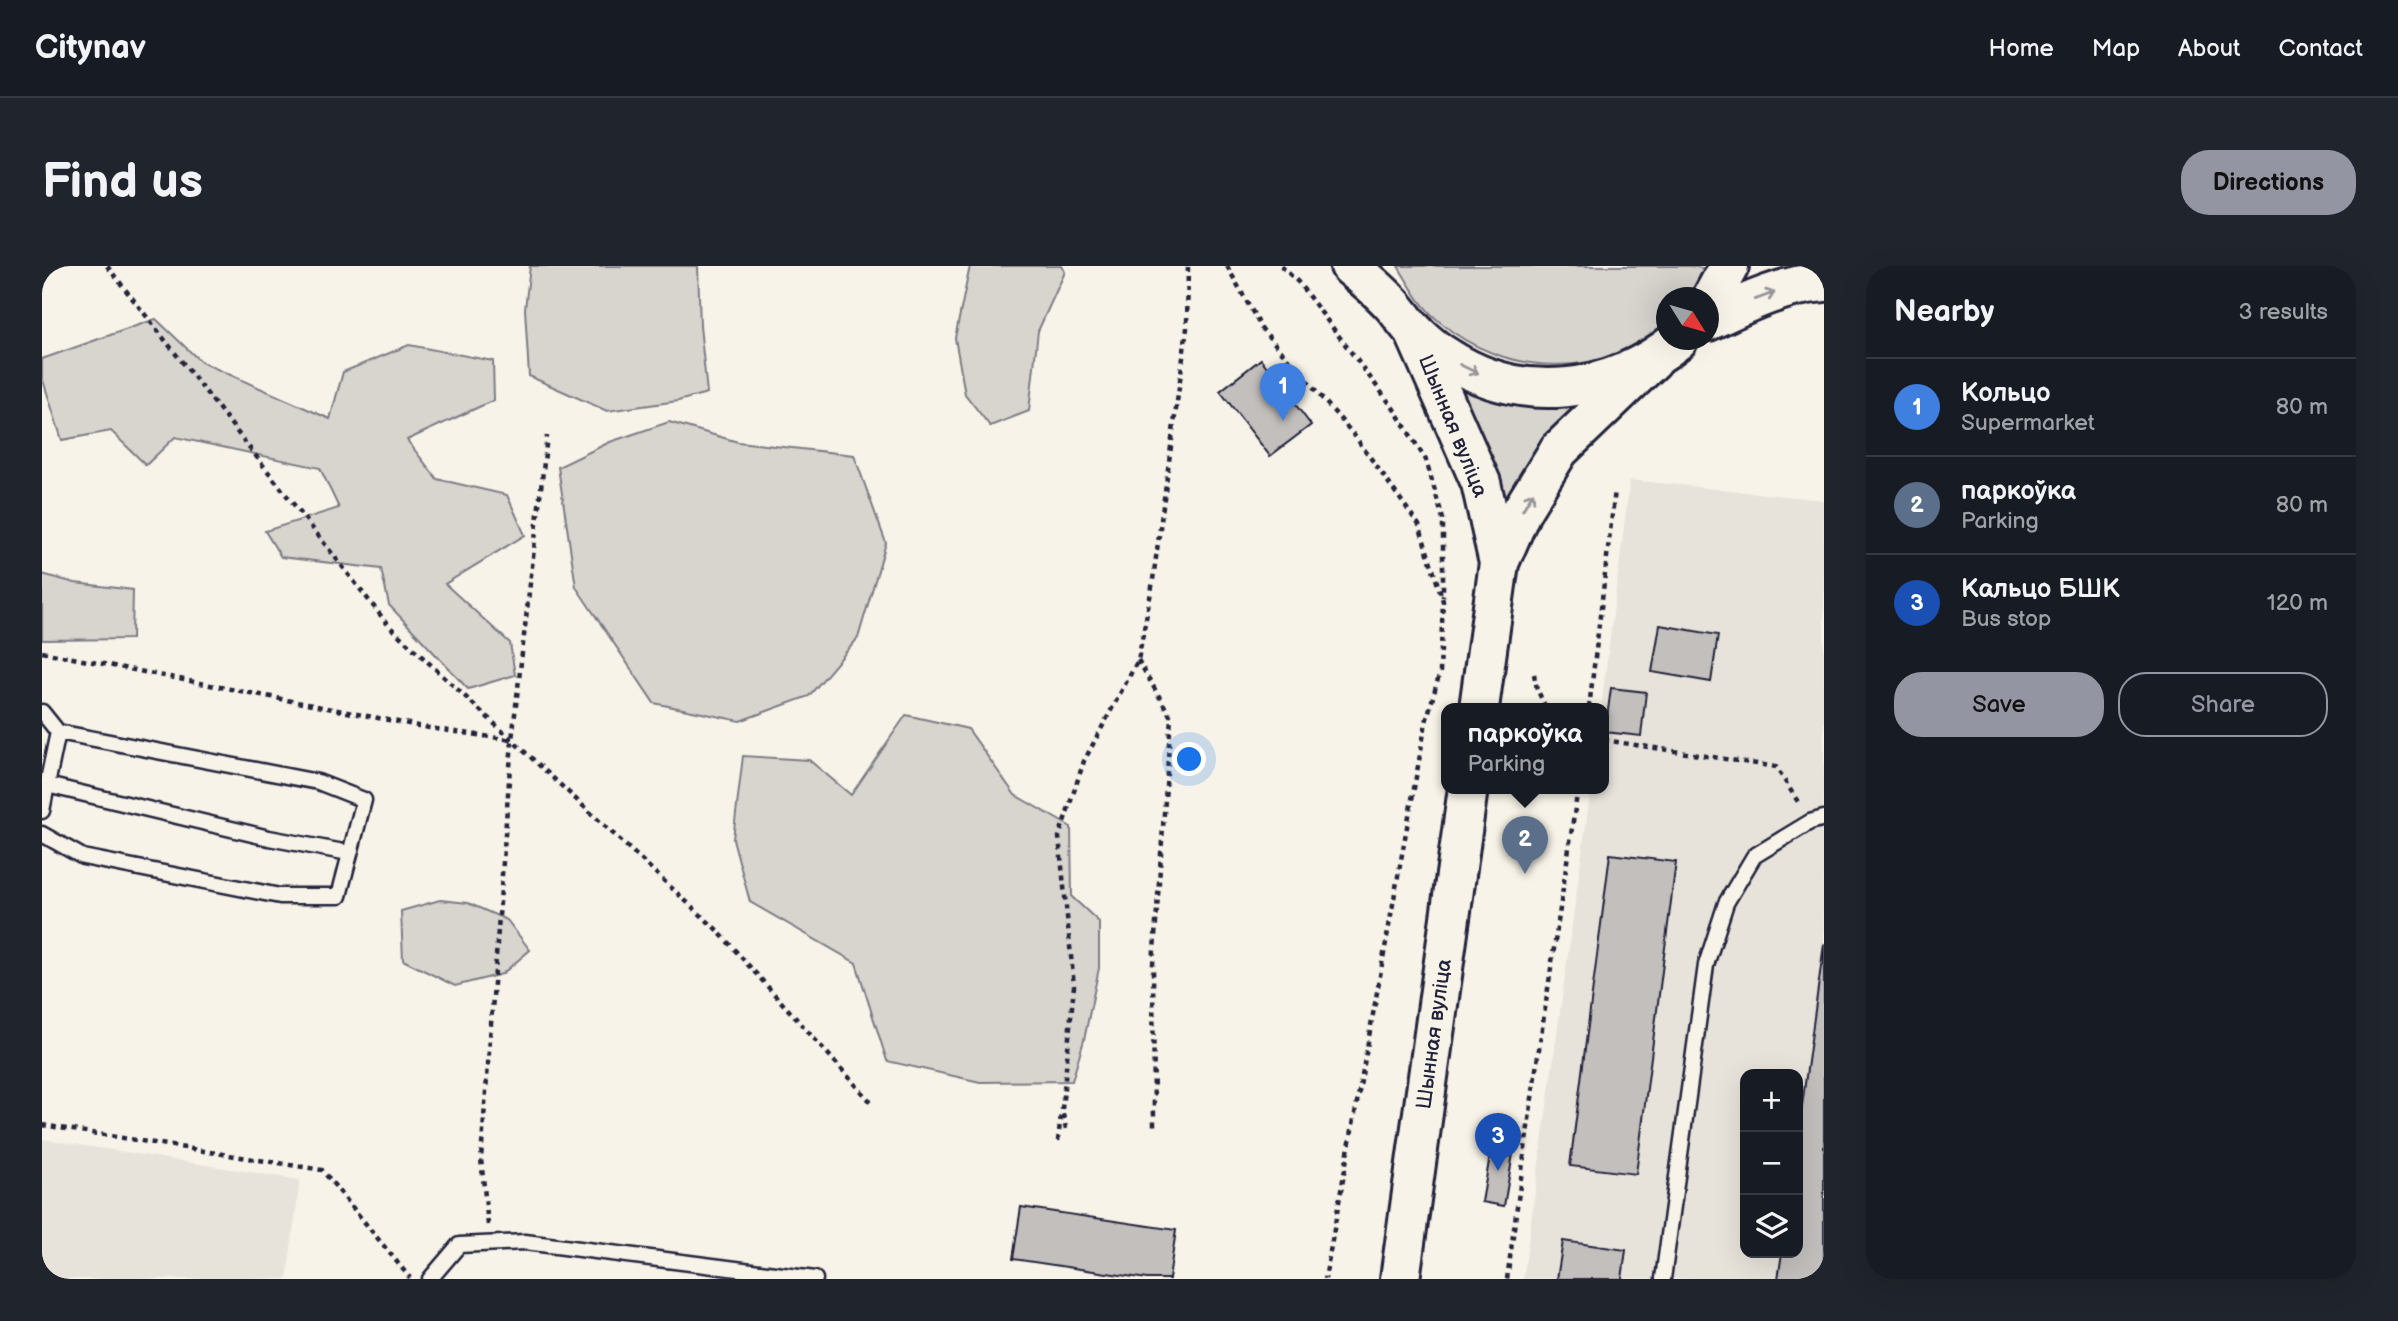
<!DOCTYPE html>
<html lang="en">
<head>
<meta charset="utf-8">
<style>
	body { margin:0; font-family:"Balsamiq Sans",sans-serif; background:#20242c; color:#f1f3f6 }
	.controls { position:absolute; right:21px; bottom:21px; display:grid; overflow:hidden; border-radius:14px; box-shadow:0 7px 28px #0002 }
	.controls button { width:63px; height:63px; display:grid; place-items:center; padding:0; border:0; border-bottom:2px solid #363941; background:#171b24; color:#f1f3f6; font:35px sans-serif }
	.compass { position:absolute; left:1614px; top:21px; width:63px; height:63px; border-radius:50%; background:#171b24; box-shadow:0 7px 28px #0002; rotate:127deg }
	.you { position:absolute; left:1148px; top:494px; width:24px; height:24px; margin:-18px; border:5px solid #fff; border-radius:50%; background:#1a73e8; box-shadow:0 0 0 10px #1a73e833 }
	.badge { display:grid; place-items:center; width:46px; height:46px; border-radius:50%; background:#9495a2; color:#fff; font-size:23px; font-weight:700 }
	.pin { position:absolute; translate:-50% -58px; filter:drop-shadow(0 2px 4px #0008) }
	.pin::after { content:''; position:absolute; top:37px; width:24px; height:21px; background:inherit; clip-path:polygon(0 0,100% 0,50% 100%) }
	.popup { position:absolute; left:1399px; top:437px; width:168px; height:91px; box-sizing:border-box; display:grid; place-content:center; border-radius:14px; background:#171b24; filter:drop-shadow(0 2px 5px #0005); font-size:23px; white-space:nowrap; color:#9ea1a6 }
	.popup b { font-size:26px; color:#f1f3f6 }
	.popup::after { content:''; position:absolute; left:50%; top:100%; margin-left:-14px; border:14px solid transparent; border-top-color:#171b24 }
	.list { margin:0; padding:0; list-style:none }
	h2 { display:flex; justify-content:space-between; align-items:center; height:91px; margin:0; padding:0 28px; font-size:30px }
	h2 small { font-size:23px; font-weight:400; color:#9ea1a6 }
	.list li { display:grid; grid-template-columns:46px 1fr auto; gap:21px; align-items:center; box-sizing:border-box; height:98px; padding:0 28px; border-top:2px solid #363941 }
	.list b { display:block; font-size:26px; white-space:nowrap }
	.list p { margin:0; font-size:23px; white-space:nowrap; color:#9ea1a6 }
	.list em { font-size:23px; font-style:normal; color:#9ea1a6 }
	.actions { display:flex; gap:14px; padding:21px 28px }
	.actions a { flex:1; padding:16px 0; border:2px solid #9495a2; border-radius:28px; text-align:center; font-size:24px; color:#9495a2 }
	.actions .main { background:#9495a2; color:#111 }
	.icon { flex:none; width:38px; height:38px; fill:none; stroke:currentColor; stroke-width:2; stroke-linecap:round; stroke-linejoin:round }
	.map { position:relative; flex:none; width:1782px; height:1013px; overflow:hidden; border-radius:28px }
	header { display:flex; align-items:center; gap:42px; box-sizing:border-box; height:98px; padding:0 35px; background:#171b24; border-bottom:2px solid #363941 }
	header strong { font-size:33px }
	nav { display:flex; gap:38px; margin-inline-start:auto; font-size:24px }
	.intro { display:flex; align-items:center; justify-content:space-between; box-sizing:border-box; height:168px; padding:0 42px }
	h1 { margin:0; font-size:49px }
	.button { padding:18px 32px; border-radius:28px; background:#9495a2; color:#111; font-size:24px; font-weight:700 }
	main { display:flex; gap:42px; padding:0 42px }
	aside { flex:1; background:#171b24; border-radius:28px; box-shadow:0 7px 28px #0002 }
	.map>svg:first-child { display:block }
	.built { fill:#e7e3db; fill-rule:evenodd }
	.green { fill:#d8d5cf; stroke:#7d7c85; stroke-width:2 }
	.building { fill:#c2bfbd; stroke:#22223b; stroke-width:2 }
	.lines { fill:none; stroke-linecap:round; stroke-linejoin:round }
	.lane-casing { stroke:#22223b; stroke-width:19 }
	.secondary-casing { stroke:#22223b; stroke-width:44 }
	.primary-casing { stroke:#22223b; stroke-width:44 }
	.path { stroke:#22223b; stroke-width:4.5; stroke-dasharray:5 5; stroke-linecap:butt }
	.lane { stroke:#f7f3e8; stroke-width:14 }
	.secondary { stroke:#f7f3e8; stroke-width:38 }
	.primary { stroke:#f7f3e8; stroke-width:38 }
	.oneway { stroke:#97959a }
	.labels { text-anchor:middle; dominant-baseline:central; stroke-width:6; stroke-linejoin:round; paint-order:stroke }
	.street-label { font-size:21px; fill:#22223b; stroke:#f7f3e8 }
</style>
</head>
<body>
<header>
<strong>Citynav</strong>
<nav><a>Home</a><a>Map</a><a>About</a><a>Contact</a></nav>
</header>
<div class="intro"><h1>Find us</h1><a class="button">Directions</a></div>
<main>
<div class="map">
<svg width="1782" height="1013" viewBox="0 0 1782 1013">
	<rect width="100%" height="100%" fill="#f7f3e8"/>
	<filter id="ink" filterUnits="userSpaceOnUse"><feTurbulence type="fractalNoise" baseFrequency=".0143" numOctaves="2"/><feDisplacementMap in="SourceGraphic" scale="14" xChannelSelector="R" yChannelSelector="G"/><feConvolveMatrix kernelMatrix="1 2 1 2 8 2 1 2 1" color-interpolation-filters="sRGB"/></filter>
	<g filter="url(#ink)">
		<!-- built -->
		<path class="built" d="M1588 214 1782 234V1013H1481L1549 522H1562V442H1559ZM1703 808H1756V987H1703Z
			M0 873 258 914 245 1013H0Z"/>
		<!-- green -->
		<path class="green" d="M488 0H656L658 60 665 127 636 135 565 145 487 110 483 43Z
			M928 0H1020L1023 6 996 65 987 145 948 160 923 128 913 72Z
			M1356 0H1648L1666 3 1647 31 1624 32V56C1563 116 1460 110 1398 56 1379 41 1368 20 1356 0Z
			M114 53 159 96 288 153 301 106 367 79 451 95 452 134 365 174 395 213 465 229 483 269 403 318 468 377 473 409 426 423 347 339 339 303 239 291 223 265 297 242 278 202 133 171 104 199 69 165 20 174 0 111V93Z
			M1409 105 1552 132 1458 253 1441 170Z
			M627 156 696 176 812 189 844 277 816 372 767 430 698 455 612 437 534 321 516 201 568 176Z
			M0 308 33 317 91 324 90 373 0 374Z
			M864 449 926 463 973 529 1029 561 1030 631 1057 656V702L1042 774 1030 815 938 816 845 795 814 697 708 636 691 573 701 490 767 494 809 529Z
			M398 634 426 637 465 654 488 684 460 708 413 720 361 694 359 645Z"/>
		<!-- building -->
		<path class="building" d="M1219 93 1269 159 1228 190 1178 125Z
			M1618 359 1676 369 1669 416 1610 406Z
			M1569 422 1604 426 1599 470 1563 466Z
			M1568 588 1634 596 1594 908 1528 900Z
			M1782 678V1013H1736L1740 987H1756V869Z
			M1451 872 1473 876 1462 940 1440 936Z
			M979 941 1134 964 1127 1013H1105L971 993Z
			M1521 975 1584 984 1580 1013H1515Z"/>
		<g class="lines">
			<defs>
				<path id="lane" d="M0 446 16 466 276 516 322 534 297 630H238L41 591 0 568
					M5 519 16 466
					M0 545 5 519 227 572 307 587
					M388 1013 417 979 483 976 773 1013
					M1621 1013 1664 699 1684 637 1712 590 1768 556 1782 552"/>
				<path id="secondary" d="M1372 65 1439 217 1457 297
					M1437 442 1457 297 1480 244 1517 184 1611 94
					M1358 1013 1426 522"/>
				<path id="primary" d="M1308 0C1322 12 1336 23 1348 36 1357 45 1363 56 1372 65 1382 75 1394 85 1406 92 1481 140 1569 128 1636 74
					M1666 39 1687 0
					M1666 55C1704 37 1740 19 1782 16"/>
			</defs>
			<!-- lane casing -->
			<use href="#lane" class="lane-casing"/>
			<!-- secondary casing -->
			<use href="#secondary" class="secondary-casing"/>
			<!-- primary casing -->
			<use href="#primary" class="primary-casing"/>
			<!-- path -->
			<path class="path" d="M65 0 347 360 674 663 829 836
				M1185 0 1220 63 1312 169 1377 259 1401 335 1398 406 1384 456 1283 1013
				M1239 0 1256 16 1352 143 1384 194 1401 253V331
				M0 386 387 462 470 474
				M1096 394 1129 451 1111 698 1112 860
				M1492 408 1495 423 1504 442
				M1547 442 1573 224
				M1562 474 1734 501 1758 539
				M0 859 280 904 368 1012
				M1024 863 1020 843 1032 720 1017 571 1042 495 1096 394 1110 321 1145 62 1146 0
				M1016 875 1019 848
				M446 959 439 893 470 474 505 170
				M1465 1013 1494 803 1536 522"/>
			<!-- lane -->
			<use href="#lane" class="lane"/>
			<!-- secondary -->
			<use href="#secondary" class="secondary"/>
			<!-- primary -->
			<use href="#primary" class="primary"/>
		</g>
		<!-- one-way arrows -->
		<defs><path id="oneway-shaft" d="M-6 0H5M1.5-3L5.5 0L1.5 3" fill="none" stroke-width="1.6" stroke-linecap="round" stroke-linejoin="round" transform="scale(1.75)"/></defs>
		<g class="oneway">
			<use href="#oneway-shaft" transform="translate(1723 30) rotate(-20)"/>
			<use href="#oneway-shaft" transform="translate(1427 103) rotate(26)"/>
			<use href="#oneway-shaft" transform="translate(1486 235) rotate(-59)"/>
		</g>
	</g>
	<g class="labels">
		<!-- street labels -->
		<g class="street-label">
			<text transform="translate(1411 160) rotate(68)">Шынная вуліца</text>
			<text transform="translate(1392 768) rotate(-82)">Шынная вуліца</text>
		</g>
	</g>
</svg>
<div class="controls">
<button>+</button>
<button>−</button>
<button><svg class="icon" aria-label="layers" viewBox="0 0 24 24"><path d="M12 4l9 5-9 5-9-5zM3 14l9 5 9-5"/></svg></button>
</div>
<svg class="compass" viewBox="-18 -18 36 36"><path d="M0-13l5 13h-10z" fill="#e53935"/><path d="M0 13l5-13h-10z" fill="#9ea1a6"/></svg>
<div class="you"></div>
<div class="pin badge" style="left:1241px;top:155px;background:#3f7fe0">1</div>
<div class="pin badge" style="left:1483px;top:608px;background:#5c6f8a">2</div>
<div class="popup"><b>паркоўка</b>Parking</div>
<div class="pin badge" style="left:1456px;top:905px;background:#1a4fb4">3</div>
</div>
<aside>
<h2>Nearby<small>3 results</small></h2>
<ul class="list">
<li><span class="badge" style="background:#3f7fe0">1</span><div><b>Кольцо</b><p>Supermarket</p></div><em>80 m</em></li>
<li><span class="badge" style="background:#5c6f8a">2</span><div><b>паркоўка</b><p>Parking</p></div><em>80 m</em></li>
<li><span class="badge" style="background:#1a4fb4">3</span><div><b>Кальцо БШК</b><p>Bus stop</p></div><em>120 m</em></li>
</ul>
<div class="actions"><a class="main">Save</a><a>Share</a></div>
</aside>
</main>
</body>
</html>
